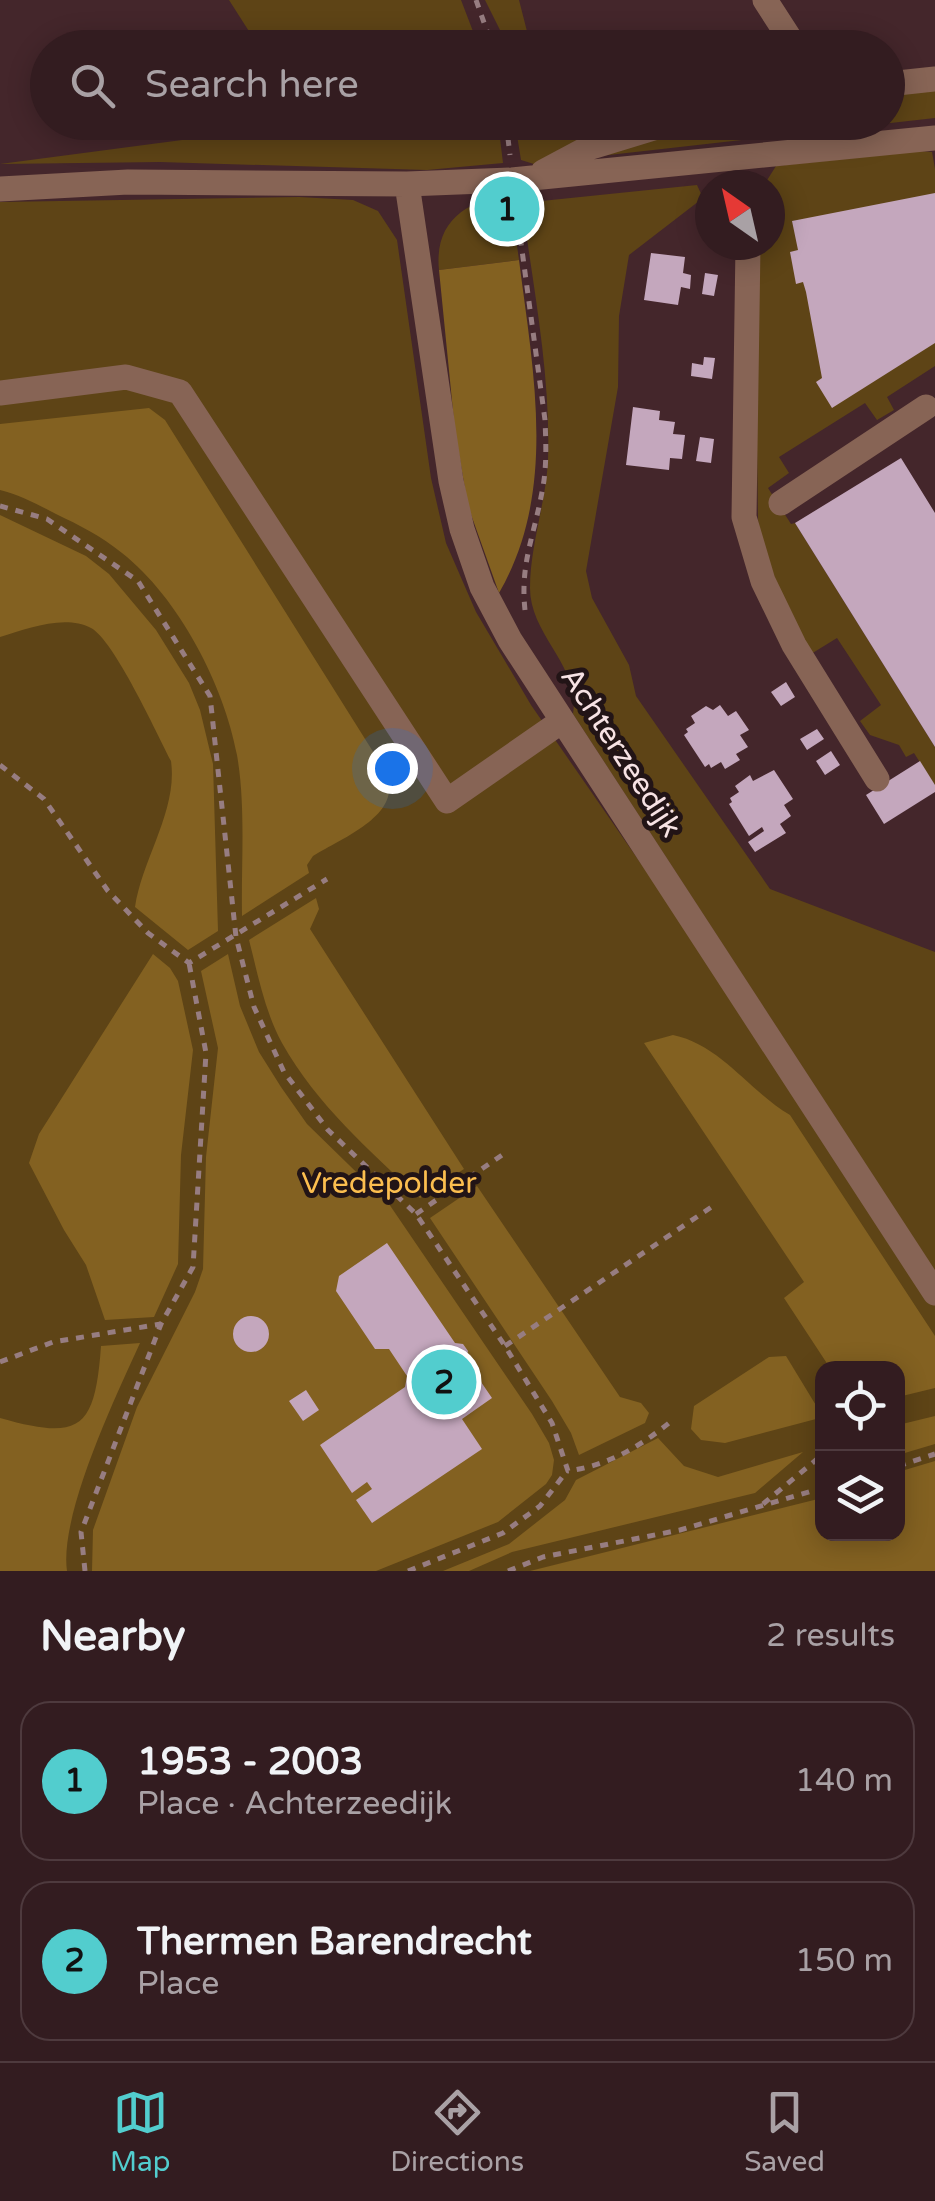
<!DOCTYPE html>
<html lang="en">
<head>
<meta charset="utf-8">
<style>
	body { margin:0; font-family:"Varela Round",sans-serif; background:#3e292d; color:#f1f3f6 }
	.controls { position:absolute; right:30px; bottom:30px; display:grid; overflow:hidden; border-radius:20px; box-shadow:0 5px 25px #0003 }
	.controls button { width:90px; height:90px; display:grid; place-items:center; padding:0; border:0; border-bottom:2px solid #4e3a3e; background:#331c20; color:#f1f3f6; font:50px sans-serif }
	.compass { position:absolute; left:695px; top:170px; width:90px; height:90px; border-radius:50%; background:#331c20; box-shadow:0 5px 25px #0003; rotate:326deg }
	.you { position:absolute; left:392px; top:768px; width:35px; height:35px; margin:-25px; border:8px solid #fff; border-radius:50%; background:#1a73e8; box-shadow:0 0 0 15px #1a73e833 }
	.badge { display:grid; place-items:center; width:65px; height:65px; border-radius:50%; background:#52cdce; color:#111; font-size:32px; font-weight:700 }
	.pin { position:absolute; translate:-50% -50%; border:5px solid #fff; box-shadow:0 2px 10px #0006 }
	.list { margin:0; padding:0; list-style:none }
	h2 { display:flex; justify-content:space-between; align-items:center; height:130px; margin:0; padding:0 40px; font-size:42px }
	h2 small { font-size:32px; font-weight:400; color:#a9a1a5 }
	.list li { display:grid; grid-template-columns:65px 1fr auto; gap:30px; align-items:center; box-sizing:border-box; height:160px; margin:0 20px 20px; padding:0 20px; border:2px solid #4e3a3e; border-radius:30px }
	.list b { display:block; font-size:38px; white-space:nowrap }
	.list p { margin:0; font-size:32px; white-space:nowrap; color:#a9a1a5 }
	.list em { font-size:32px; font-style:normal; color:#a9a1a5 }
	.icon { flex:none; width:55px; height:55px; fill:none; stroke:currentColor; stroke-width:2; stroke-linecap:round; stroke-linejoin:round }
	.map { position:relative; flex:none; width:935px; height:1571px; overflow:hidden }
	.search { position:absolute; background:#331c20; box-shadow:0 5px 25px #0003; left:30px; right:30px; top:30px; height:110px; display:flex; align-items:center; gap:25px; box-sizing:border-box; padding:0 35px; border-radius:55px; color:#a9a1a5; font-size:38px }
	.sheet { height:490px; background:#331c20 }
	nav { display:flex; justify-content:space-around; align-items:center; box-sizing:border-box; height:140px; border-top:2px solid #4e3a3e; background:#331c20; font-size:28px; color:#a9a1a5 }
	nav a { display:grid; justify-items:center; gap:5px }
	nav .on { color:#52cdce }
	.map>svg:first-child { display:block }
	.green { fill:#5e4416; fill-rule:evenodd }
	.forest { fill:#836121 }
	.building { fill:#c4a7bd }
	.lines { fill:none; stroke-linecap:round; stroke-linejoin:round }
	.path { stroke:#977d81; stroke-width:5; stroke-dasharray:8 8; stroke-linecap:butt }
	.minor { stroke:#876455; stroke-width:25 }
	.labels { text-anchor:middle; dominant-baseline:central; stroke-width:10; stroke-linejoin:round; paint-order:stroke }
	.street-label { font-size:30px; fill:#f7e2e4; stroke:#221416 }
	.park-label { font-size:30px; fill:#fcbe4f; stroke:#221416 }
</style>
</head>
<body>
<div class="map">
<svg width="935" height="1571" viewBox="0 0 935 1571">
	<rect width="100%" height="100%" fill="#44262b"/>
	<!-- green -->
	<path class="green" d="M229 0H461L479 47H259Z
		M485 0H519L531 47H503L500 30Z
		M935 90V118L591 157 592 154 699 123 888 122V96Z
		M498 122 503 163 427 170 160 162 0 164 310 123Z
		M515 123H644L534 164 521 160Z
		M920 151 932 152 935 169V366L887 397 894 410 877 420 865 403 779 457 789 473 768 488 791 524 795 523 935 747V786L914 753 906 757 899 745 870 735 860 721 881 705 837 638 811 654 806 652 759 541 758 517 754 245H770V185H764L776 166Z
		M697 185 703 198 629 255 619 316 618 387 586 571 592 598 629 665 636 696 770 889 935 952V1271L573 714C581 666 530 636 530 588 530 545 546 503 548 460 551 375 533 287 522 203Z
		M510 195 519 260 439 270C434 221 467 200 510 195Z
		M299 197 353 200 378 211 397 240 431 478 446 543 476 612 531 705 935 1288V1571H0V202ZM822 1368H898V1534H822Z"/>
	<!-- forest -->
	<path class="forest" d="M519 260C533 371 558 491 499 593L468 506 455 431 439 270Z
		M149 408 165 420 377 758C381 765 386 773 388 781 398 817 338 840 313 856L307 865 309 873 242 916C241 864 246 807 237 755 224 685 179 598 122 553 101 536 79 525 56 514 37 504 20 495 0 490V424Z
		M0 515 86 556 109 574 156 630 189 683 200 710 213 764 218 931 188 950 135 907C142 859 178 810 171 761 157 734 114 640 91 628 64 614 27 629 0 637Z
		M316 898 319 909 310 929 464 1169 420 1198C369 1150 317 1105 282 1043 265 1012 258 975 249 940Z
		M153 954 170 968 178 981 193 1050 181 1155 178 1264 154 1317 105 1320 86 1265 64 1230 29 1163 39 1134Z
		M228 954 240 1006 259 1052 281 1087 307 1124 389 1204 532 1414 549 1443 554 1460 552 1475 546 1484 498 1522 376 1571H92L93 1530 137 1407 195 1292 203 1269 206 1157 218 1048 201 971Z
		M673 1035C721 1045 749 1091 790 1115L935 1336V1388L898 1397V1368H830L784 1298 804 1282 644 1043Z
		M477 1186 620 1397 641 1403 649 1413 645 1423 579 1455 571 1433 552 1401 430 1218Z
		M140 1343C116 1396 59 1515 67 1571H0V1418C81 1441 95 1429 101 1346Z
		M786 1356 817 1407 816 1419 725 1443 701 1440 691 1429 694 1406 769 1357Z
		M935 1416V1444L898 1455V1425Z
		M658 1438 684 1466 718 1477 803 1452 755 1493 512 1552 469 1571H443L509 1544 565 1500 576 1480Z
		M935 1461V1571H530L822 1498V1534H898V1472Z"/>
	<!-- building -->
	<path class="building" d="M935 193V343L832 408 816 382 822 378 806 292 803 282 796 284 790 252 798 250 792 221Z
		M651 253 685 257 683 273 691 275 690 289 681 287 678 305 644 300Z
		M705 273 718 275 714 296 702 294Z
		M704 357 715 358 712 379 691 376 692 363 703 365Z
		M633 407 660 411 659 420 675 422 673 434 685 435 682 459 670 458 669 470 626 465Z
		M700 437 714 439 711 463 696 461Z
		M901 458 935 513V747L795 523Z
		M786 682 795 697 781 706 771 692Z
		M720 705 728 716 736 711 749 730 740 735 748 747 736 754 740 760 725 769 721 762 711 768 709 764 705 767 684 735 688 732 686 729 695 723 691 716 706 706 713 710Z
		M817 729 824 739 807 750 800 739Z
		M831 751 840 765 825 775 816 761Z
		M920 761 935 785V792L884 824 866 795Z
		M774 770 793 799 784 805 791 816 780 824 786 833 755 852 748 842 764 831 762 827 749 836 729 804 732 802 730 798 739 792 735 786 750 775 753 781Z
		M387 1243 455 1343 463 1344 468 1351 466 1360 492 1398 462 1419 482 1449 372 1523 356 1500 372 1489 367 1482 352 1493 320 1445 405 1387 407 1376 389 1349H375L336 1291 339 1276Z
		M233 1334a18 18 0 1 1 36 0a18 18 0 1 1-36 0Z
		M306 1390 319 1410 303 1421 289 1401Z"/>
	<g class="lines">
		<!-- path -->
		<path class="path" d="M476 0 493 48
			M506 122 510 155
			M516 206 545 420C546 444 547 468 542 492 534 536 520 564 525 610
			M0 506 47 519 138 581 210 696 236 937 254 1007 284 1072 328 1130 416 1214 505 1346 552 1423 568 1471C610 1465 641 1446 674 1419
			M0 765 44 799 108 891 148 933 189 963 327 879
			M416 1214 505 1153
			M505 1346 713 1206
			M0 1362 53 1342 161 1324
			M898 1466 935 1454
			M763 1504 822 1455
			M85 1571 81 1532 161 1324 193 1267 206 1053 189 963
			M408 1571 503 1533 540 1506 567 1471
			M508 1571 543 1557 680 1530 822 1488"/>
		<!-- minor -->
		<path class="minor" d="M765 0 796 48
			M888 84 935 79
			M543 172 588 148 673 122
			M407 184 451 481 462 529 482 587 510 640 935 1293
			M0 189 128 182 407 184 512 180 935 138
			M748 245 744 517 763 581 794 645 877 779
			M0 393 126 377 180 392 447 801 562 721
			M781 503 926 407"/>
	</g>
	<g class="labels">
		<!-- street labels -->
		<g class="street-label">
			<text transform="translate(621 752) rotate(57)">Achterzeedijk</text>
		</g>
		<!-- park labels -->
		<g class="park-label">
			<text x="389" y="1183">Vredepolder</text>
		</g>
	</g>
</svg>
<div class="controls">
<button><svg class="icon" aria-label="locate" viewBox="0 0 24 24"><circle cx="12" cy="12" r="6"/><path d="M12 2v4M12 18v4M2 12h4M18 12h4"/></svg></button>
<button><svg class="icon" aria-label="layers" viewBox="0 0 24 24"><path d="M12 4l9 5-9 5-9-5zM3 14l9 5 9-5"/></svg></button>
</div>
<svg class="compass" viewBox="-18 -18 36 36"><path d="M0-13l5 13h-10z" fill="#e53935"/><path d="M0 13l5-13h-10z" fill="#a9a1a5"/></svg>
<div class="you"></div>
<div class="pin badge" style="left:507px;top:209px">1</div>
<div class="pin badge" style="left:444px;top:1382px">2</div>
<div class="search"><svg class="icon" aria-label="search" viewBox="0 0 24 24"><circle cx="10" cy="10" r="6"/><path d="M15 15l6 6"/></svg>Search here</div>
</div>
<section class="sheet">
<h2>Nearby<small>2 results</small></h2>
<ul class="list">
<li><span class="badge">1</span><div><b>1953 - 2003</b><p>Place · Achterzeedijk</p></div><em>140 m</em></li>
<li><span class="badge">2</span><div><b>Thermen Barendrecht</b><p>Place</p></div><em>150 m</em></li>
</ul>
</section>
<nav>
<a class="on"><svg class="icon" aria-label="map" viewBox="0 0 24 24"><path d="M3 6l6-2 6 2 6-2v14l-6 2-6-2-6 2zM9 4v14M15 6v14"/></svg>Map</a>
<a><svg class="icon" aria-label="directions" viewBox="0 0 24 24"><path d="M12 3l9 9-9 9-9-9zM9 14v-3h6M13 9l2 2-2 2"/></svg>Directions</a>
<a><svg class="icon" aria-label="saved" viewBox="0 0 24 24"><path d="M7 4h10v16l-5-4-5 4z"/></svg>Saved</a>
</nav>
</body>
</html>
